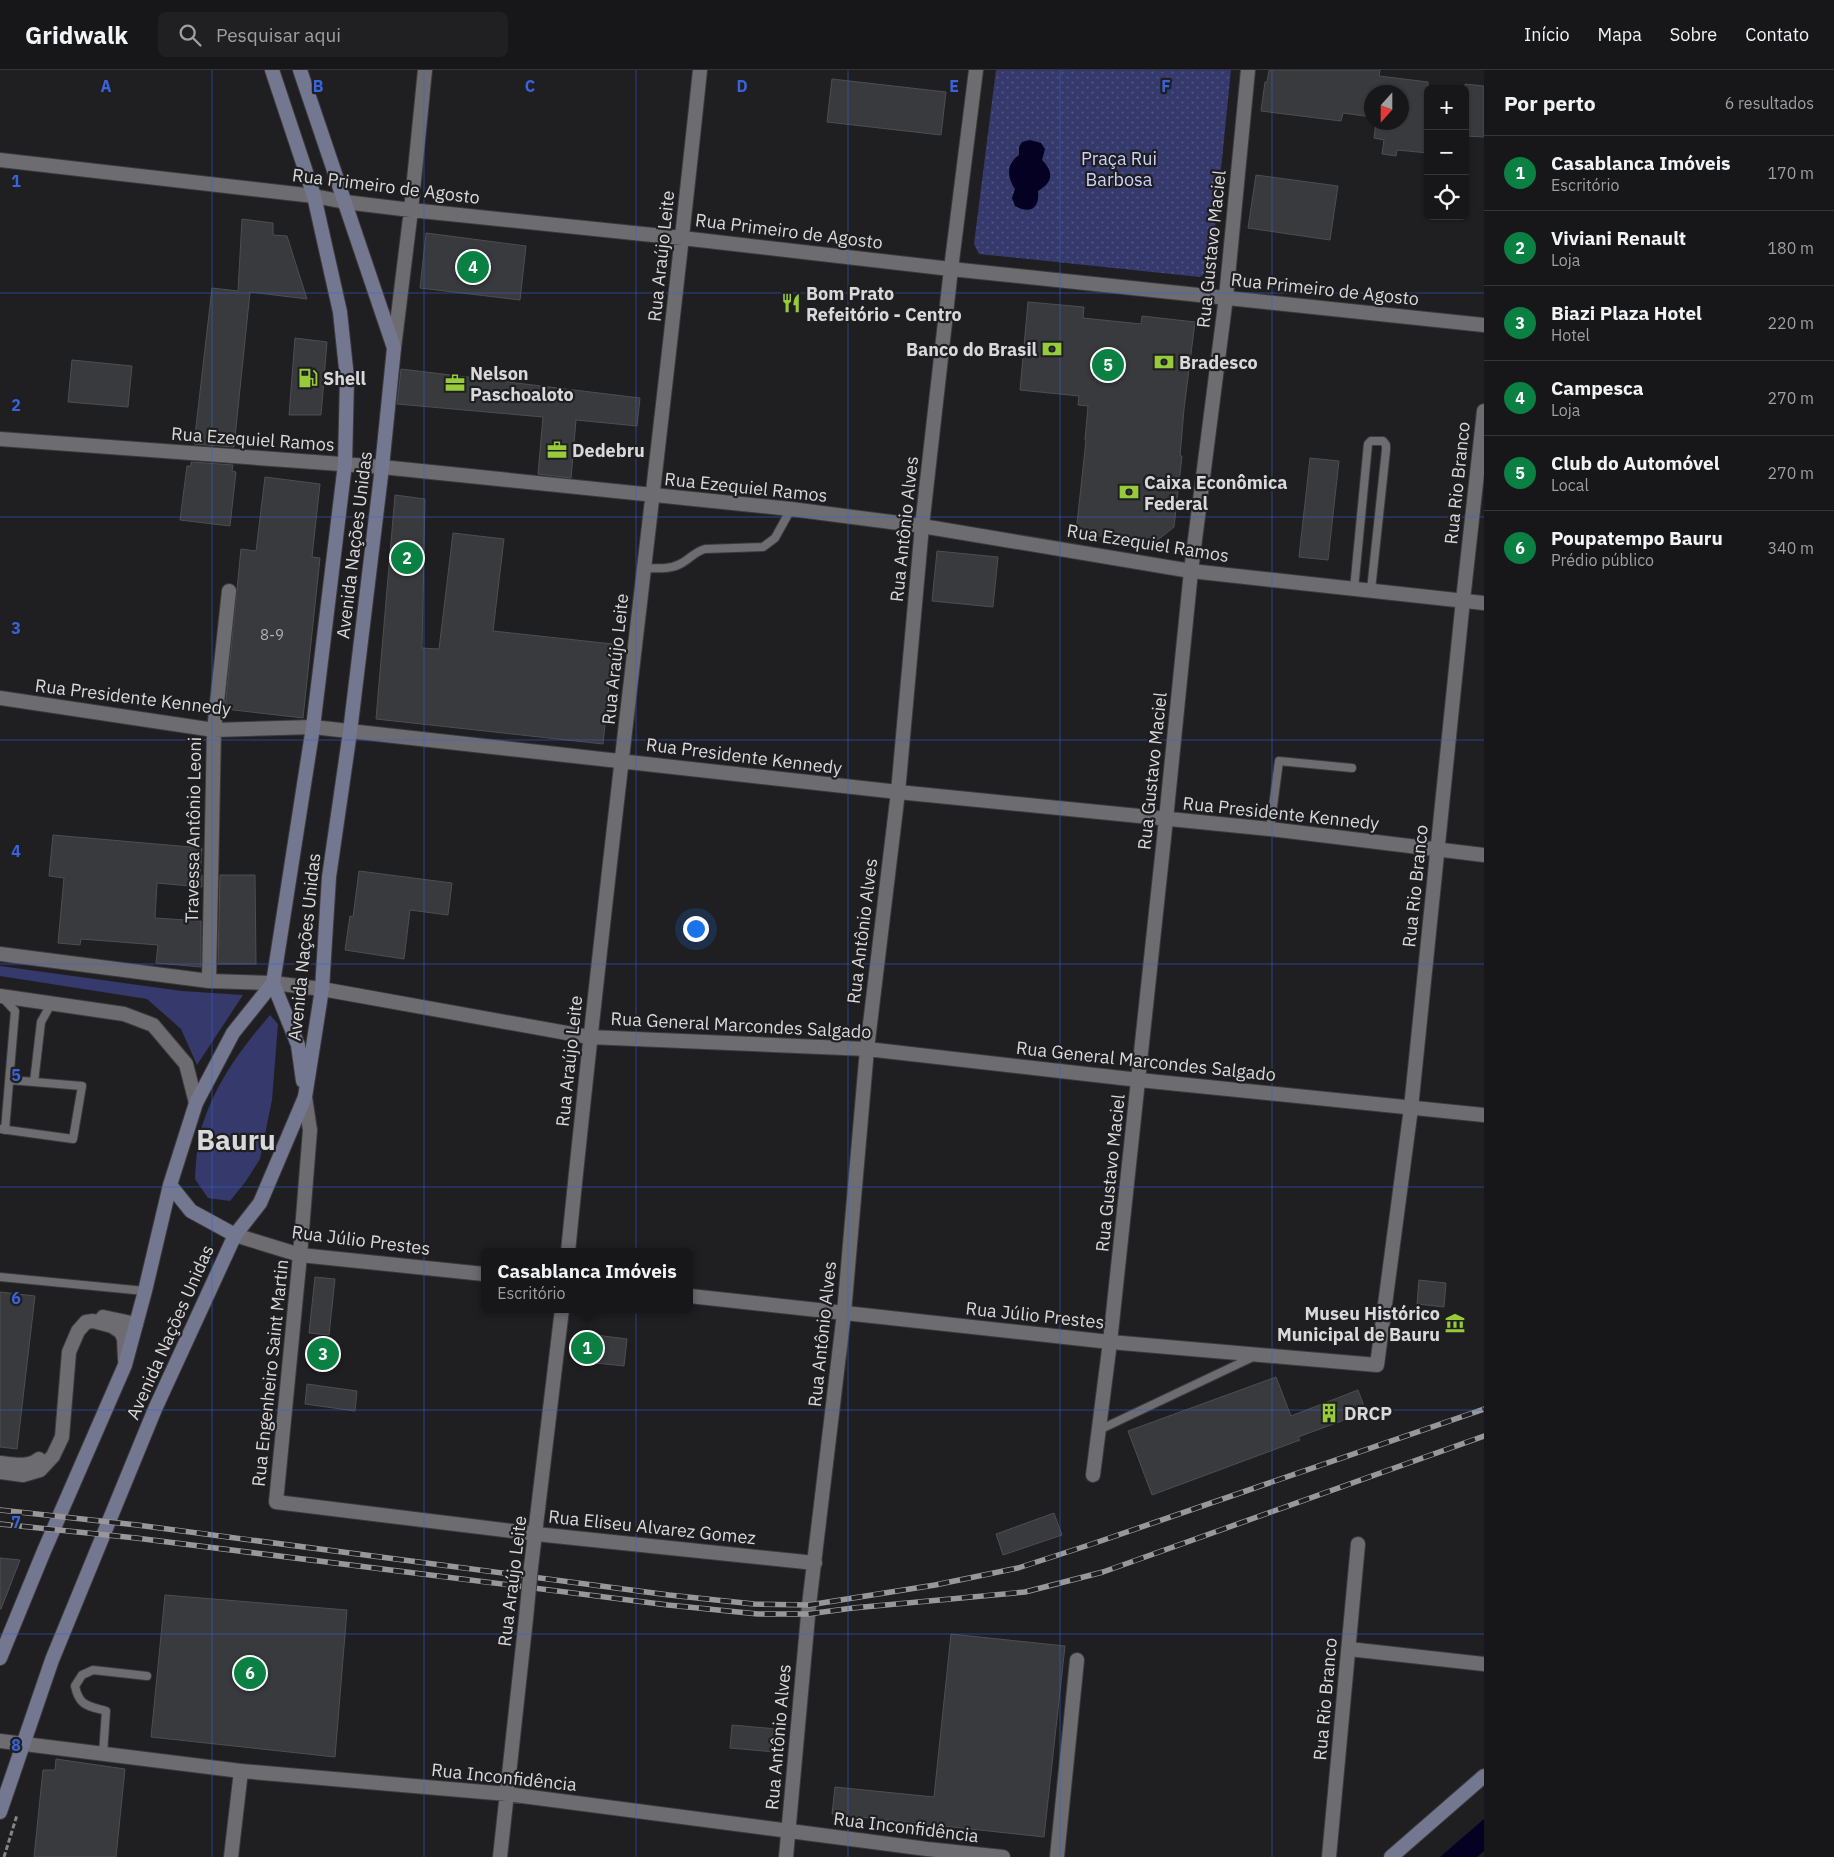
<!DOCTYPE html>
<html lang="pt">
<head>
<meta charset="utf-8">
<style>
	body { margin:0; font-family:"IBM Plex Sans",sans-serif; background:#202023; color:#f1f3f6 }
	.controls { position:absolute; right:15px; top:15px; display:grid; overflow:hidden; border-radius:8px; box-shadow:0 1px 4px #0004 }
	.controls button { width:45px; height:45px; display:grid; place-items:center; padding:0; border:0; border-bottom:1px solid #363639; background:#17171a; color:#f1f3f6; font:25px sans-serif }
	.compass { position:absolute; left:1364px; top:15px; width:45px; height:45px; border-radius:50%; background:#17171a; box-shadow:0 1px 4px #0004; rotate:201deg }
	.you { position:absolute; left:695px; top:858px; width:18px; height:18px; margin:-12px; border:4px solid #fff; border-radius:50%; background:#1a73e8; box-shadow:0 0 0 8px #1a73e833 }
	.badge { display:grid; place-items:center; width:32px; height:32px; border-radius:50%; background:#0b8043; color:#fff; font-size:16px; font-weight:700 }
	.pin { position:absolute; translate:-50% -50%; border:2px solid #fff; box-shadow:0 1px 5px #0006 }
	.popup { position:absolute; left:481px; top:1178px; width:212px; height:65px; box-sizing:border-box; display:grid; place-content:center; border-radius:8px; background:#17171a; filter:drop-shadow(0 1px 4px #0005); font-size:16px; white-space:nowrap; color:#9e9fa2 }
	.popup b { font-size:19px; color:#f1f3f6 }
	.popup::after { content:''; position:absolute; left:50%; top:100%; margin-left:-10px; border:10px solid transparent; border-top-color:#17171a }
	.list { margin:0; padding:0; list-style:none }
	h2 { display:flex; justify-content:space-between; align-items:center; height:65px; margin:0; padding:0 20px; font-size:21px }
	h2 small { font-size:16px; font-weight:400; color:#9e9fa2 }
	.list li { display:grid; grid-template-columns:32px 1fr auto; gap:15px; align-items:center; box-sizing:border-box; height:75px; padding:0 20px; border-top:1px solid #363639 }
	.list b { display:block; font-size:19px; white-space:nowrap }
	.list p { margin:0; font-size:16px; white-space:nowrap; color:#9e9fa2 }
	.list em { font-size:16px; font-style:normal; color:#9e9fa2 }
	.icon { flex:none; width:28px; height:28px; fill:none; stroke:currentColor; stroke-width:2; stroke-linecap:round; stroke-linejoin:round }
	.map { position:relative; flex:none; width:1484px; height:1787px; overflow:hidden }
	header { display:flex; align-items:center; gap:30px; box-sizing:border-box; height:70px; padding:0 25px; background:#17171a; border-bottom:1px solid #363639 }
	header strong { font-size:24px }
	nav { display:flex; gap:28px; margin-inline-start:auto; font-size:18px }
	.search { width:350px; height:45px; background:#202023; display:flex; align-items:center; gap:12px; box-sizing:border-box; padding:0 18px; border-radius:8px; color:#9e9fa2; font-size:19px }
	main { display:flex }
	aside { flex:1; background:#17171a }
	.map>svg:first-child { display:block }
	.green { fill:#35396c }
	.park { fill:url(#park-dots) }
	.water { fill:#040122 }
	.building { fill:#393a3d; stroke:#4d4e51 }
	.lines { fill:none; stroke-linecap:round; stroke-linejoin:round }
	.service-casing { stroke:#3b3b3d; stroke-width:10 }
	.minor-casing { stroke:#3b3b3d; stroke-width:16 }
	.tertiary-casing { stroke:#3b3b3d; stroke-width:16 }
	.secondary-casing { stroke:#3b3b3d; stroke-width:16 }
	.path { stroke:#848486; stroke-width:3; stroke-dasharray:5 2.5; stroke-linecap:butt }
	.service { stroke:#6d6d71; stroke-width:8 }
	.minor { stroke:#6d6d71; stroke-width:14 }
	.tertiary { stroke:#6d6d71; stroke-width:14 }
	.secondary { stroke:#747790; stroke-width:14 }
	.rail-casing { stroke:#98989b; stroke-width:5.5 }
	.rail { stroke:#1f1f22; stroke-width:4; stroke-dasharray:11; stroke-linecap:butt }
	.tertiary-bridge-casing { stroke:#3b3b3d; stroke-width:16; stroke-linecap:butt }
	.tertiary-bridge { stroke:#6d6d71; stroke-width:14 }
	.grid { fill:none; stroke:#3963d8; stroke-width:1; stroke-opacity:0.55 }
	.labels { text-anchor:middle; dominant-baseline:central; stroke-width:4.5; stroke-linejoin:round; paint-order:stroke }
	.number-label { font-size:15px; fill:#b1b1b4 }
	.park-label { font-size:18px; fill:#cbd2fd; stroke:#1f1f22 }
	.street-label { font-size:18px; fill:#d9d9db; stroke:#1f1f22 }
	.poi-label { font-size:18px; font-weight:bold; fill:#d9d9db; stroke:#1f1f22; text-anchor:start }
	.town-label { font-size:28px; font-weight:bold; fill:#d9d9db; stroke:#1f1f22 }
	.grid-label { font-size:16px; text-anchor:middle; font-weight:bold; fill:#3963d8; stroke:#1f1f22; stroke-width:4.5; stroke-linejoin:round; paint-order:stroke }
</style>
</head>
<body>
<header>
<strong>Gridwalk</strong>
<div class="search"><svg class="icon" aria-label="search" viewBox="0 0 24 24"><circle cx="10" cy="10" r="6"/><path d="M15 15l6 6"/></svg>Pesquisar aqui</div>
<nav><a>Início</a><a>Mapa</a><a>Sobre</a><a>Contato</a></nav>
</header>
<main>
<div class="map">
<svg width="1484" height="1787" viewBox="0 0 1484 1787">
	<defs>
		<pattern id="park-dots" width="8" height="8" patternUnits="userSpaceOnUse" patternTransform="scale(1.25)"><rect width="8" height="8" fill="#35396c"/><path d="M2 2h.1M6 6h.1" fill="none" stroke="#525580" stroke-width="1.8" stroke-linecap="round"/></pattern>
	</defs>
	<rect width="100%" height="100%" fill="#1f1f22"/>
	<!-- green -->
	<path class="green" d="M0 896 182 921 243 925 197 995 181 959 147 929 0 906Z
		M270 945 278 954 272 1030 260 1089 246 1111 230 1131 208 1128 195 1109C196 1092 197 1072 202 1056 216 1012 241 979 270 945Z"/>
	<!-- park -->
	<path class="park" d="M996 0H1231L1211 198 1200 207 979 184 974 174Z"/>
	<!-- water -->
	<path class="water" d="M1030 70 1041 73 1045 79 1042 90C1054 102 1053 112 1038 121 1040 139 1030 144 1015 136L1012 128 1015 119C1007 107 1006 94 1019 85V77L1022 72Z
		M1484 1749V1781L1477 1787H1440Z"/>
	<!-- building -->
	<path class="building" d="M1269 0H1380L1379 6 1428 12V83L1397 80 1396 86 1382 84 1384 70 1374 68 1376 52H1402V22H1372V47L1343 43 1341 51 1261 41 1265 12H1267Z
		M832 9 946 22 941 65 827 52Z
		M1465 14 1484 16V67L1465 66Z
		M1256 105 1338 116 1330 170 1248 158Z
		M242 149 273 153V165L287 166 307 229 250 222 234 377 194 374 212 218 238 221Z
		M426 163 526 176 520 230 420 218Z
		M1028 232 1084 237 1083 248 1141 254 1142 246 1195 252 1184 339 1180 386H1182L1174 457 1154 473 1076 463 1086 370H1085L1088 336 1078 335 1079 326 1020 320Z
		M295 268 327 272 321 345H289Z
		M72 290 132 296 128 337 68 332Z
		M401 299 640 328 637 356 576 350 571 408 538 404 543 347 397 334Z
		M1310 388 1339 391 1328 490 1299 487Z
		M191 392 233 395 232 401 236 402 230 456 180 450 187 396H191Z
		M265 407 320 414 312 487 320 488 303 648 225 639 241 479 256 481Z
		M395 425 425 429 422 578 439 579 453 463 504 469 493 561 613 574 603 674 376 649Z
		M937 481 998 487 993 537 932 531Z
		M53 765 202 778 200 805H202V817L157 813 155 848 201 851V897L156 893 158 875 81 869 80 875 58 873 64 808 49 806Z
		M359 801 452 813 448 845 410 840 404 889 345 880 350 846 353 847Z
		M220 805H255L256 894H218Z
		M315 1207 335 1209 329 1265 309 1263Z
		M1419 1210 1446 1213 1444 1237 1417 1234Z
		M0 1222 35 1226 17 1379 0 1377Z
		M580 1263 627 1269 624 1296 577 1291Z
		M1276 1307 1291 1346 1358 1320 1366 1342 1298 1367 1300 1370 1152 1425 1128 1361Z
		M307 1314 357 1321 355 1341 305 1334Z
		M1054 1443 1062 1465 1003 1485 996 1464Z
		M0 1488 20 1490 1 1539H0Z
		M165 1525 347 1540 335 1687 151 1667Z
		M951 1564 1065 1576 1044 1767 832 1744 835 1717 934 1727Z
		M732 1655 777 1659 775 1682 730 1678Z
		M56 1689 125 1699 116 1787H34L43 1700H55Z"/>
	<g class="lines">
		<defs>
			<path id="service" d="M643 498C655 498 669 500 680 494 689 490 694 482 705 479L763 477 775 468 791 439
				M1354 519 1368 374 1371 371H1383L1386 375V380L1371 520
				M1270 759 1279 691 1352 698
				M3 928 15 941 5 1060
				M34 1012 41 952 51 934
				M0 1059 73 1069 82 1016 10 1010
				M0 1207 145 1221
				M1099 1360 1253 1287
				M103 1684 106 1641C88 1636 79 1636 75 1616L82 1605 93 1600 147 1606"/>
			<path id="minor" d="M0 90 314 126 345 132 411 140 682 168 951 199 1484 255
				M394 278 411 140 425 0
				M0 369 382 397 791 439 922 456 1191 501 1484 533
				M0 628 214 660 313 657 898 722 1270 759 1484 785
				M209 911 214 660 229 521
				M322 919 589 967 867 979 1139 1010 1484 1045
				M305 1027 310 1060 300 1185 276 1432 536 1464 815 1493
				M568 1182C607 787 659 394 700 0
				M103 1247 136 1254
				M0 1393C12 1394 29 1398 39 1389
				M0 1402 23 1405 40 1400 53 1386 62 1367 69 1282 78 1261 86 1252 93 1251 112 1256 121 1262 124 1269 125 1290
				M1093 1405 1110 1272
				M1349 1579 1484 1594
				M231 1787 241 1701
				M786 1787 809 1535 844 1243 867 979 898 722 922 456 951 199 976 0
				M1057 1787 1077 1590
				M1329 1787 1358 1474"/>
			<path id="tertiary" d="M0 884 209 911 273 913 322 919
				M0 926 124 944 153 955 186 994 196 1033
				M235 1165 300 1185 484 1204
				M690 1226 1110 1272 1377 1295 1411 1038 1463 530 1484 341
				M1110 1272 1166 749 1191 501 1226 227 1248 0
				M531 1497 562 1239
				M0 1671 241 1701 507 1724 927 1779 1003 1787
				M500 1787 526 1548"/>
			<path id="secondary" d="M273 913 298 975 303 1011
				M170 1115 191 1141 235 1165
				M0 1588 44 1481 125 1295 145 1221 170 1115 196 1033 233 963 273 913 313 657 345 394 347 308 340 242 314 126 272 0
				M0 1742 52 1590 155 1339 235 1165 260 1133 305 1027 322 919 329 807 350 662 382 397 394 278 300 0
				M1391 1787 1484 1706"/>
		</defs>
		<!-- service casing -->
		<use href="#service" class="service-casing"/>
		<!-- minor casing -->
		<use href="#minor" class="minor-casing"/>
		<!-- tertiary casing -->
		<use href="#tertiary" class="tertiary-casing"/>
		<!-- secondary casing -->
		<use href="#secondary" class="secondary-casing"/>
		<!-- path -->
		<path class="path" d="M4 1787 17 1745"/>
		<!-- service -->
		<use href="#service" class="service"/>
		<!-- minor -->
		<use href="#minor" class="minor"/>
		<!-- tertiary -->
		<use href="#tertiary" class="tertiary"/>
		<!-- secondary -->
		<use href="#secondary" class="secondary"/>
		<defs>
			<path id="rail" d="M0 1440 137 1455 669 1525 754 1534 809 1535 935 1515 1018 1498 1092 1474 1484 1339
				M0 1454 136 1468 668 1535 758 1544H808L853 1538 1025 1522 1103 1502 1484 1366"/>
		</defs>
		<!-- rail casing -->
		<use href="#rail" class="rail-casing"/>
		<!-- rail -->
		<use href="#rail" class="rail"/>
		<defs>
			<path id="tertiary-bridge" d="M526 1548 531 1497"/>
		</defs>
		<!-- tertiary-bridge casing -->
		<use href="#tertiary-bridge" class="tertiary-bridge-casing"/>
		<!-- tertiary-bridge -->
		<use href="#tertiary-bridge" class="tertiary-bridge"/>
	</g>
	<!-- grid -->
	<path class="grid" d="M212 0V1787M424 0V1787M636 0V1787M848 0V1787M1060 0V1787M1272 0V1787M0 223H1484M0 447H1484M0 670H1484M0 894H1484M0 1117H1484M0 1340H1484M0 1564H1484"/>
	<!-- icons -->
	<defs>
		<symbol id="restaurant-bare" viewBox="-9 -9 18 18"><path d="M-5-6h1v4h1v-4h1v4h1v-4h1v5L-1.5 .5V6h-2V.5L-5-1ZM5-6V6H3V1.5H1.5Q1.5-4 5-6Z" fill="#96cc3a" stroke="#1f1f22" stroke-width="2.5" paint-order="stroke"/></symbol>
		<symbol id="bank-bare" viewBox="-9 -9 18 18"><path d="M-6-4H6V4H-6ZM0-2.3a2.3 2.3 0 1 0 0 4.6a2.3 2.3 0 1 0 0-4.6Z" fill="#96cc3a" stroke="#1f1f22" stroke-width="2.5" paint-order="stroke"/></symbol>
		<symbol id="fuel-bare" viewBox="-9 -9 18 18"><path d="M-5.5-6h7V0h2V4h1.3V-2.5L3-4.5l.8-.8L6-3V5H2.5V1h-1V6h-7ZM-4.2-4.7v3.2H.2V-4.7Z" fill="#96cc3a" stroke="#1f1f22" stroke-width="2.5" paint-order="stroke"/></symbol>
		<symbol id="office-bare" viewBox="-9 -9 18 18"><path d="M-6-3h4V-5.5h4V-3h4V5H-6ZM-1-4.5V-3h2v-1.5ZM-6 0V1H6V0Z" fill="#96cc3a" stroke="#1f1f22" stroke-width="2.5" paint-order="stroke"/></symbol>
		<symbol id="museum-bare" viewBox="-9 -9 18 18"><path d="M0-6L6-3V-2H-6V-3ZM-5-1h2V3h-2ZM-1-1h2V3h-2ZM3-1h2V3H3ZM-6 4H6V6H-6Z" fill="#96cc3a" stroke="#1f1f22" stroke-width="2.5" paint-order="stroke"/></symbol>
		<symbol id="building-bare" viewBox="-9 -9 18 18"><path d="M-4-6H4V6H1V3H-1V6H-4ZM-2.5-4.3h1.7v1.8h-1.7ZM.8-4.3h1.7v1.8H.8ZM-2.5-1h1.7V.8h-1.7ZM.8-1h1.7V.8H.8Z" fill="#96cc3a" stroke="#1f1f22" stroke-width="2.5" paint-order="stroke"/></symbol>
	</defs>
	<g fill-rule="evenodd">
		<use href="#restaurant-bare" x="777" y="219" width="28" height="28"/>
		<use href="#bank-bare" x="1038" y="265" width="28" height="28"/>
		<use href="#bank-bare" x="1150" y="278" width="28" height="28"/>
		<use href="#fuel-bare" x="294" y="294" width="28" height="28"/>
		<use href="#office-bare" x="441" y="299" width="28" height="28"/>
		<use href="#office-bare" x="543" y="366" width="28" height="28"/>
		<use href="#bank-bare" x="1115" y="408" width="28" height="28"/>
		<use href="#museum-bare" x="1441" y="1239" width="28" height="28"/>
		<use href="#building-bare" x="1315" y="1329" width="28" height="28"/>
	</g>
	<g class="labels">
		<!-- number labels -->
		<g class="number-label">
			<text x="272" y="564">8-9</text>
		</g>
		<!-- park labels -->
		<g class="park-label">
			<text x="1119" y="88">Praça Rui<tspan x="1119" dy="21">Barbosa</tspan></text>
		</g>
		<!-- street labels -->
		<g class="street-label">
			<text transform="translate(386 116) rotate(7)">Rua Primeiro de Agosto</text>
			<text transform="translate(789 161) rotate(7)">Rua Primeiro de Agosto</text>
			<text transform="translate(1211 179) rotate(-84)">Rua Gustavo Maciel</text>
			<text transform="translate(661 186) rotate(-84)">Rua Araújo Leite</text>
			<text transform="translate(1325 219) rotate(6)">Rua Primeiro de Agosto</text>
			<text transform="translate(253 369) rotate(4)">Rua Ezequiel Ramos</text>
			<text transform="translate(1457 413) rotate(-84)">Rua Rio Branco</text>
			<text transform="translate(746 417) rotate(6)">Rua Ezequiel Ramos</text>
			<text transform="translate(904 459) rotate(-84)">Rua Antônio Alves</text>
			<text transform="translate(1148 473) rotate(9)">Rua Ezequiel Ramos</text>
			<text transform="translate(354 475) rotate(-83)">Avenida Nações Unidas</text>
			<text transform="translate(615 589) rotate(-84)">Rua Araújo Leite</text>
			<text transform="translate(133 627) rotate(7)">Rua Presidente Kennedy</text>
			<text transform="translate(744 686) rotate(7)">Rua Presidente Kennedy</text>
			<text transform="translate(1152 701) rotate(-84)">Rua Gustavo Maciel</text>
			<text transform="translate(1281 743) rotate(6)">Rua Presidente Kennedy</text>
			<text transform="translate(193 760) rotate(-89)">Travessa Antônio Leoni</text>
			<text transform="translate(1415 816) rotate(-84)">Rua Rio Branco</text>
			<text transform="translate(862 861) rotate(-83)">Rua Antônio Alves</text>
			<text transform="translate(304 877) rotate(-84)">Avenida Nações Unidas</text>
			<text transform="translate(741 955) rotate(3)">Rua General Marcondes Salgado</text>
			<text transform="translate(569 991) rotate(-84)">Rua Araújo Leite</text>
			<text transform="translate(1146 991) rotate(6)">Rua General Marcondes Salgado</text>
			<text transform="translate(1110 1103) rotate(-84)">Rua Gustavo Maciel</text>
			<text transform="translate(361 1170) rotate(7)">Rua Júlio Prestes</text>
			<text transform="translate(1035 1245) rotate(6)">Rua Júlio Prestes</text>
			<text transform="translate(170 1262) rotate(-66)">Avenida Nações Unidas</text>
			<text transform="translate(822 1264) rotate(-84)">Rua Antônio Alves</text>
			<text transform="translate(270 1303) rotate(-84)">Rua Engenheiro Saint Martin</text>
			<text transform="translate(652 1457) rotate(6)">Rua Eliseu Alvarez Gomez</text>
			<text transform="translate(512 1511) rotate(-83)">Rua Araújo Leite</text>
			<text transform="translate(1325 1629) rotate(-85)">Rua Rio Branco</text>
			<text transform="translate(778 1667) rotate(-85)">Rua Antônio Alves</text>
			<text transform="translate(504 1707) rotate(6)">Rua Inconfidência</text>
			<text transform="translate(906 1757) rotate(7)">Rua Inconfidência</text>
		</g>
		<!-- poi labels -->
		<g class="poi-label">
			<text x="806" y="223">Bom Prato<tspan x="806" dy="21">Refeitório - Centro</tspan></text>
			<text x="1037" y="279" text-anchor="end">Banco do Brasil</text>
			<text x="1179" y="292">Bradesco</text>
			<text x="470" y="303">Nelson<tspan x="470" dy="21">Paschoaloto</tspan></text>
			<text x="323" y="308">Shell</text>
			<text x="572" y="380">Dedebru</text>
			<text x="1144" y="412">Caixa Econômica<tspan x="1144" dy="21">Federal</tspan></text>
			<text x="1440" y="1243" text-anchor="end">Museu Histórico<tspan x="1440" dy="21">Municipal de Bauru</tspan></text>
			<text x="1344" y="1343">DRCP</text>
		</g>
		<!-- town labels -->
		<g class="town-label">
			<text x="236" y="1069">Bauru</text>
		</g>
	</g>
	<g class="grid-label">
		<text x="106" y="22">A</text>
		<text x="318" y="22">B</text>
		<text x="530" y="22">C</text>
		<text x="742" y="22">D</text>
		<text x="954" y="22">E</text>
		<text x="1166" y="22">F</text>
		<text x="16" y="117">1</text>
		<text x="16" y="341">2</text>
		<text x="16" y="564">3</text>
		<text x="16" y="787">4</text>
		<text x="16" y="1011">5</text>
		<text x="16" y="1234">6</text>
		<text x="16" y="1458">7</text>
		<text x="16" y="1681">8</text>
	</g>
</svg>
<div class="controls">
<button>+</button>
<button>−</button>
<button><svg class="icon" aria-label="locate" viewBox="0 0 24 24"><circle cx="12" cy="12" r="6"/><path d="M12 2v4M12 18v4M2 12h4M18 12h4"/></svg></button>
</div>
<svg class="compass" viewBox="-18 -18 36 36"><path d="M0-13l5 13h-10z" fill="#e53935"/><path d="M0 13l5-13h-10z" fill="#9e9fa2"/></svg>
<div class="you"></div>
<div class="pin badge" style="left:587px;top:1278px">1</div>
<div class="popup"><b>Casablanca Imóveis</b>Escritório</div>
<div class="pin badge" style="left:407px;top:488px">2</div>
<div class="pin badge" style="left:323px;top:1284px">3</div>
<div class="pin badge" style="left:473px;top:197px">4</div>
<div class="pin badge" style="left:1108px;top:295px">5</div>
<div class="pin badge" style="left:250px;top:1603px">6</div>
</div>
<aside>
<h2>Por perto<small>6 resultados</small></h2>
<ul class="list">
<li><span class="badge">1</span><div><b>Casablanca Imóveis</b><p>Escritório</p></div><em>170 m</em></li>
<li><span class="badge">2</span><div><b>Viviani Renault</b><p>Loja</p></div><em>180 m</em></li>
<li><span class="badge">3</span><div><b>Biazi Plaza Hotel</b><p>Hotel</p></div><em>220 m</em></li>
<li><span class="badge">4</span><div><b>Campesca</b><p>Loja</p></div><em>270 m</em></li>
<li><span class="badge">5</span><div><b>Club do Automóvel</b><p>Local</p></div><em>270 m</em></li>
<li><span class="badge">6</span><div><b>Poupatempo Bauru</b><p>Prédio público</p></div><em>340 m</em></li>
</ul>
</aside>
</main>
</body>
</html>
